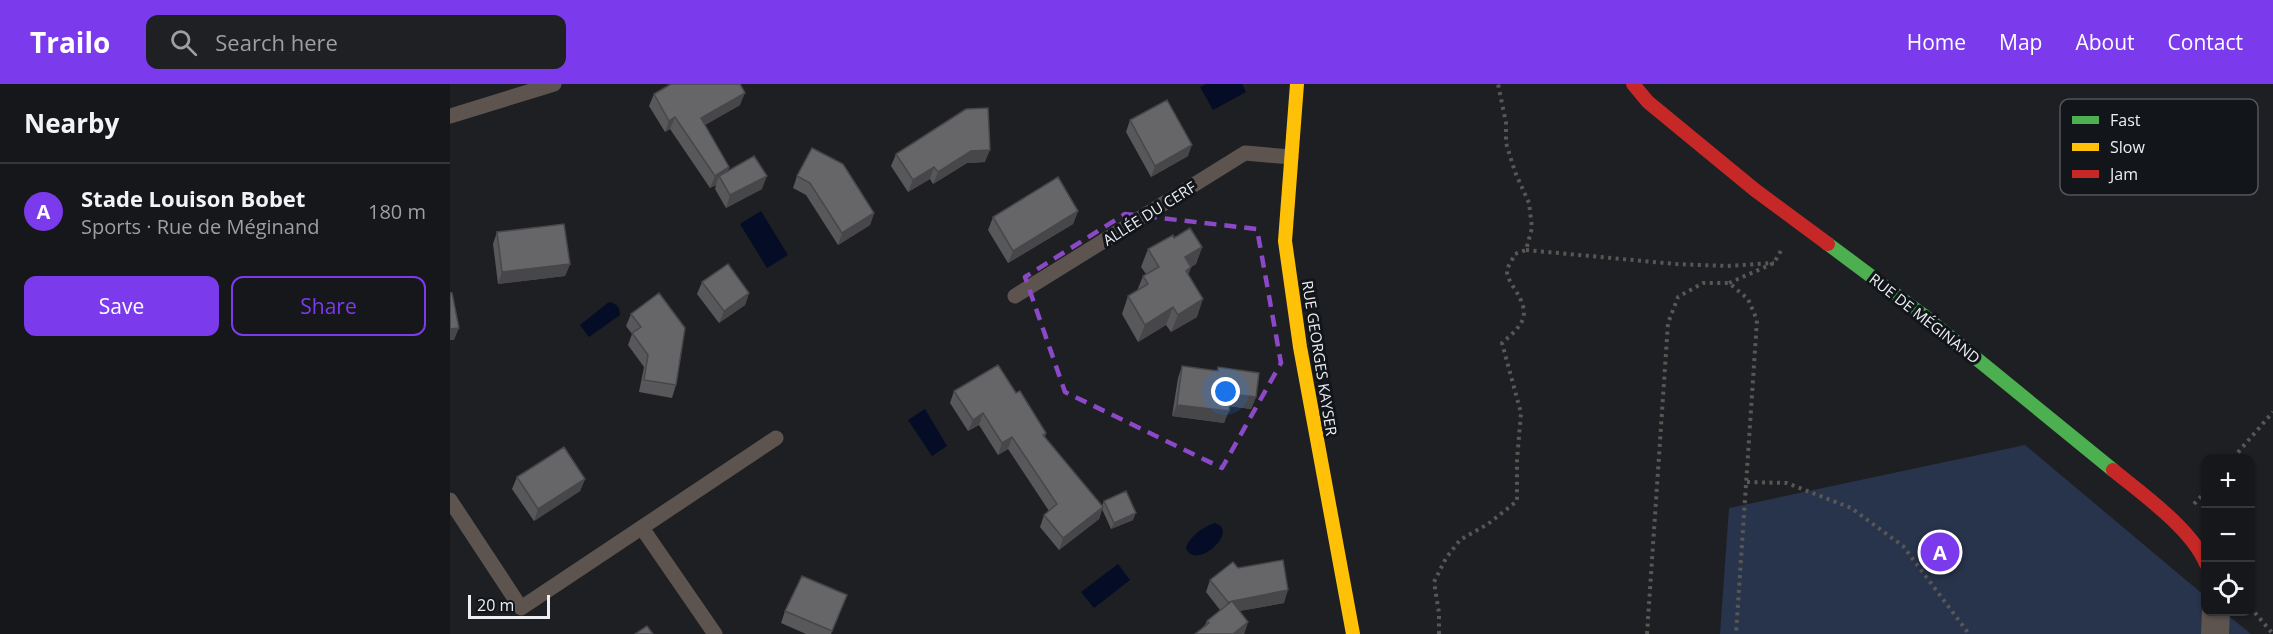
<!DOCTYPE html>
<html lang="en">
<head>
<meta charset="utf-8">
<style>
	body { margin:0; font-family:"Open Sans",sans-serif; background:#1f2023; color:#f1f3f6 }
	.controls { position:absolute; right:18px; bottom:18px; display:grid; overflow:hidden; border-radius:12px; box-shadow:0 2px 4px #0004 }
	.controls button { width:54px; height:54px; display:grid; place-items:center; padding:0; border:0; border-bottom:2px solid #353639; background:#16171a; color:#f1f3f6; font:30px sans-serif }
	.scale { position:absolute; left:18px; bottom:15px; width:82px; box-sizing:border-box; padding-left:6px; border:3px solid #eceef2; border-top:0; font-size:16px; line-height:21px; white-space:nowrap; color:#eceef2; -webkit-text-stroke:4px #12151a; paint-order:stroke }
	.you { position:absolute; left:776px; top:308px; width:21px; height:21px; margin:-15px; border:4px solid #fff; border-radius:50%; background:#1a73e8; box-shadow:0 0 0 9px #1a73e833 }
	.badge { display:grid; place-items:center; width:39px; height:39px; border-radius:50%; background:#7c3aed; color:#fff; font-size:20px; font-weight:700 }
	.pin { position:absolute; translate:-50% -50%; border:3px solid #fff; box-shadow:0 2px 6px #0006 }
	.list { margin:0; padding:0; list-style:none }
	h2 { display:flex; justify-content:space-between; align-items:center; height:78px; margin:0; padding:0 24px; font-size:26px }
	h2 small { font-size:20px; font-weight:400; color:#9e9fa2 }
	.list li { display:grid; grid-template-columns:39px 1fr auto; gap:18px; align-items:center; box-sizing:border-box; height:96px; padding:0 24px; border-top:2px solid #353639 }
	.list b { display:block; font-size:22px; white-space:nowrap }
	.list p { margin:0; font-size:20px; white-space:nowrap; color:#9e9fa2 }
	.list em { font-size:20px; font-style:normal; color:#9e9fa2 }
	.actions { display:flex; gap:12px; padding:18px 24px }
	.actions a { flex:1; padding:14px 0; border:2px solid #7c3aed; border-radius:12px; text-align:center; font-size:21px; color:#7c3aed }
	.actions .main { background:#7c3aed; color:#fff }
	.icon { flex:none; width:33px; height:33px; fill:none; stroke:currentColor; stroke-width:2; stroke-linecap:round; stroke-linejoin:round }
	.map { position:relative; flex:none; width:1823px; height:550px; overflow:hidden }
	header { display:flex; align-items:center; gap:36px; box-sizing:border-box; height:84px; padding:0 30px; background:#7c3aed; color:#fff }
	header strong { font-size:28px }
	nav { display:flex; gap:33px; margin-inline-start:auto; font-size:21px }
	.search { width:420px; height:54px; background:#1f2023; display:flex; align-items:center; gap:15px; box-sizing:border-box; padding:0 21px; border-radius:12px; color:#9e9fa2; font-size:22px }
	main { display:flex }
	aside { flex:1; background:#16171a }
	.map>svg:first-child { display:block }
	.pitch { fill:#28344c }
	.water { fill:#040c26 }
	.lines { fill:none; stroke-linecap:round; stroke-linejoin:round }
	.path { stroke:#5a5654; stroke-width:4; stroke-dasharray:3 4.5; stroke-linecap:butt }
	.lane { stroke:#5d5450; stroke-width:15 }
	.street { stroke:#5d5450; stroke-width:28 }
	.fast { stroke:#4caf50; stroke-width:14 }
	.slow { stroke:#ffc107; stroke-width:14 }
	.jam { stroke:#c62828; stroke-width:14 }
	.wall { fill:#58585a }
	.shaded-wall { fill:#47474a }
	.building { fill:#666669; stroke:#47474a; stroke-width:1.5 }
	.marked { fill:none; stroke:#8c49c7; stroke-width:4.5; stroke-dasharray:12 8; stroke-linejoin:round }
	.labels { text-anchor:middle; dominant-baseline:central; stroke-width:6; stroke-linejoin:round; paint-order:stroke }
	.street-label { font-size:15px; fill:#eceef2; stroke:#12151a }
	.key { fill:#12151a; stroke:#53565b; stroke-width:1.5 }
	.key-label { font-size:16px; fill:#eceef2 }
</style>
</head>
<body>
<header>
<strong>Trailo</strong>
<div class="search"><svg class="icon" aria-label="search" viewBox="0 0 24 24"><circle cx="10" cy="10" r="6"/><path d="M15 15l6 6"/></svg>Search here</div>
<nav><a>Home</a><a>Map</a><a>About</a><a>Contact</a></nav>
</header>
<main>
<aside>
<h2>Nearby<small></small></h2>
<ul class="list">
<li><span class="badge">A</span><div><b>Stade Louison Bobet</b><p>Sports · Rue de Méginand</p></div><em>180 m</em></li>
</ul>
<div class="actions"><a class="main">Save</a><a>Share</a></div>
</aside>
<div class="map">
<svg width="1823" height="550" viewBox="0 0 1823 550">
	<rect width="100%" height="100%" fill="#1e1f22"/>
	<!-- pitch -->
	<path class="pitch" d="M1575 361 1755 512 1756 528H1774L1801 550H1270L1279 424Z"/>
	<!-- water -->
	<path class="water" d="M756 0H792L796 8 763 26 750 3Z
		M311 127 338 171 317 184 290 140Z
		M159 218C167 220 170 223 170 231L139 253 130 241Z
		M475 325 497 362 482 372 458 336Z
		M765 439 771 442 773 447C773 461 744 483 736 464 739 453 754 442 765 439Z
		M668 480 680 496 644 524 631 508Z"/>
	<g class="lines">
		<!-- path -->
		<path class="path" d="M1076 166 1225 180 1277 182 1324 179
			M1279 199 1324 179 1333 163
			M1783 374 1823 328
			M1297 398 1337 399 1401 424 1453 462 1519 550
			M1744 420 1756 407
			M1800 523 1823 550
			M989 550V529L984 498 996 474 1010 456 1038 440 1067 417V376L1071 329 1052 259C1074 240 1082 231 1064 204 1061 199 1057 193 1057 187 1058 181 1063 175 1065 170L1076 166 1082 144 1079 119 1065 88 1056 59V39L1048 0
			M1197 550 1218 239 1228 213 1253 199H1279L1298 215 1307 236 1286 550"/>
		<!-- lane -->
		<path class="lane" d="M0 32 104 0
			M565 212 795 69 841 73
			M0 416 71 524 326 354
			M192 444 265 550"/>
		<!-- street -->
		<path class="street" d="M1765 550 1766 528"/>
		<!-- fast -->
		<path class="fast" d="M1378 160 1473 231 1663 386"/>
		<!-- slow -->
		<path class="slow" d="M847 0 835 157 850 263 903 550"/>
		<!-- jam -->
		<path class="jam" d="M1183 0 1198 18 1305 106 1378 160
			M1663 386C1692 410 1742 445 1756 480"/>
	</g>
	<!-- wall -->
	<path class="wall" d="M204 10 290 21 255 41 279 83 278 87 312 105 276 124 265 105 266 101 260 104 220 45 215 48 199 22Z
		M680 36 738 72 701 93 676 48Z
		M446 70 535 78 517 79 483 100 480 95 458 108 441 82Z
		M347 92 424 129 420 141 388 161 356 111 343 104Z
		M628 127 623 140 558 179 538 146 543 133Z
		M47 148 120 180 115 192 48 200 43 160Z
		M724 154 752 163 746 180 741 183 738 191 747 233 721 248 716 241 688 258 672 230 678 212 687 207 693 192 696 190 691 183 698 165Z
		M252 198 299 209 295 221 269 239 247 210Z
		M209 209 226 301 222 314 189 308 194 283 178 261 182 250 176 242 181 230Z
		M732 282 767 287 768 283 806 313 801 325 779 322 774 339 722 332 728 294Z
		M504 307 566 309 596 349 595 353 652 422 654 417 683 436 661 445 652 425 649 435 609 466 590 443 594 431 599 427 558 365 548 371 529 341 518 347 500 319Z
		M67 393 135 395 130 407 84 437 62 405Z
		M788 484 834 519 789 527 798 538 794 550H745L755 541 757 537 770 526 756 508 760 496Z
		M397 511 381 550H356L331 539 335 527Z"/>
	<!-- shaded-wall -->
	<path class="shaded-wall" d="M295 9 290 21 246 46 251 34Z
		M225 33 220 45 215 48 219 37Z
		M742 61 738 72 701 93 705 82Z
		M540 66 535 78 517 79 483 100 488 88 521 67Z
		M279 83 275 95 269 92 266 101 260 104 265 92Z
		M484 83 480 95 458 108 463 96Z
		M317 92 312 105 276 124 280 111Z
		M628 127 623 140 558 179 563 167Z
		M424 129 420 141 388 161 392 149Z
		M752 163 746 180 729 190 735 173Z
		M120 180 115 192 48 200 52 188Z
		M741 183 735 201 736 187Z
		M299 209 295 221 269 239 274 227Z
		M753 215 747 233 721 248 728 231Z
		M723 223 716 241 688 258 695 241Z
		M9 244 4 256H0V245Z
		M781 310 806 313 801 325 777 322Z
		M727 321 779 327 774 339 722 332Z
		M533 329 529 341 518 347 523 336Z
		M562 353 558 365 548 371 552 359Z
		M135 395 130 407 84 437 88 425Z
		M653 423 649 435 609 466 613 454Z
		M686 429 683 436 661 445 664 439Z
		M838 506 834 519 773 530 778 518Z
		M798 538 794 550H783Z"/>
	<!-- building -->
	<path class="building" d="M221 0H290L295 9 251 34 279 83 265 92 225 33 219 37 204 10Z
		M717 16 742 61 705 82 680 36Z
		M538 24 540 66 521 67 488 88 484 83 463 96 446 70 516 25Z
		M362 64 393 80 424 129 392 149 360 99 347 92Z
		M304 72 317 92 280 111 269 92Z
		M608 93 628 127 563 167 543 133Z
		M114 140 120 180 52 188 47 148Z
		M740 144 752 163 735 173 741 183 736 187 753 215 728 231 723 223 695 241 678 212 698 200 693 192 709 183 698 165 723 151 724 154Z
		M278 180 299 209 274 227 252 198Z
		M0 209H2L9 244 0 245Z
		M209 209 235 244 226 301 194 296 198 271 182 249 191 243 181 230Z
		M548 281 566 309 570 307 596 349 593 351 653 423 613 454 594 431 607 420 562 353 552 359 533 329 523 336 504 307Z
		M732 282 768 287V283L809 289 806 313 781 310 779 327 727 321Z
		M114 363 135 395 88 425 67 393Z
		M676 407 686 429 664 439 654 417Z
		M833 476 838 506 778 518 760 496 783 478 788 484Z
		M352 492 397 511 382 547 335 527Z
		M782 517 798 538 783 550H745L759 539 757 537Z
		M197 542 203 550H185Z"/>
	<!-- marked area -->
	<path class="marked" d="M675 130 807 145 831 279 772 384 615 308 575 193Z"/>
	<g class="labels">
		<!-- street labels -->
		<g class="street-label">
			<text transform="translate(699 129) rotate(-32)">ALLÉE DU CERF</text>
			<text transform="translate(1475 234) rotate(38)">RUE DE MÉGINAND</text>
			<text transform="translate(870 274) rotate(81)">RUE GEORGES KAYSER</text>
		</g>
	</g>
	<!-- legend -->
	<rect x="1610" y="15" width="198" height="96" rx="9" class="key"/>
	<rect x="1622" y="32" width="27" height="8" fill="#4caf50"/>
	<rect x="1622" y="59" width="27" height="8" fill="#ffc107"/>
	<rect x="1622" y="86" width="27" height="8" fill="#c62828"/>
	<g class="key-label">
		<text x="1660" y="42">Fast</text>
		<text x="1660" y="69">Slow</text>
		<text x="1660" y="96">Jam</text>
	</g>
</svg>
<div class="controls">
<button>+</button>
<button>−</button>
<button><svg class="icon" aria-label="locate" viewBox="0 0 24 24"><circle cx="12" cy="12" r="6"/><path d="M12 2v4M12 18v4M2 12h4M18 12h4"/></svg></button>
</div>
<div class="scale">20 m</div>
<div class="you"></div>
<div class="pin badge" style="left:1490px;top:468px">A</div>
</div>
</main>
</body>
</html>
